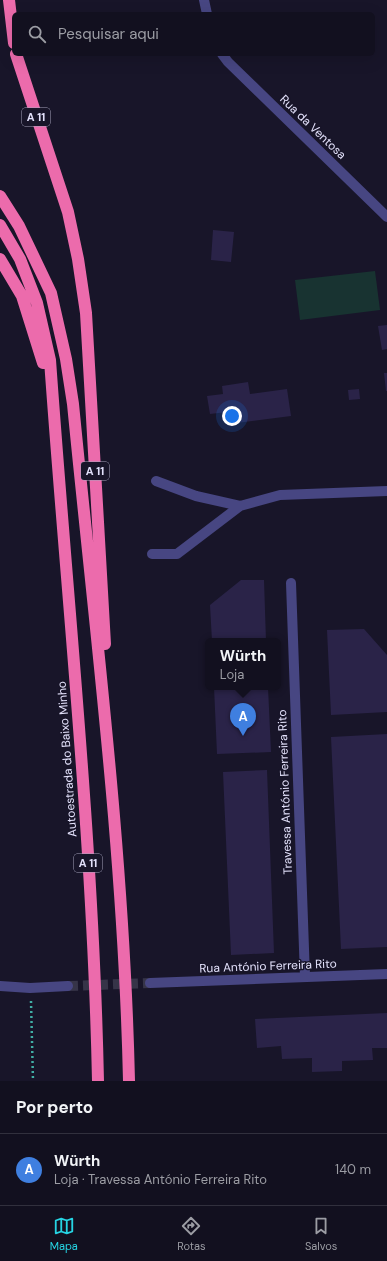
<!DOCTYPE html>
<html lang="pt">
<head>
<meta charset="utf-8">
<style>
	body { margin:0; font-family:"DM Sans",sans-serif; background:#1f1e2c; color:#f1f3f6 }
	.you { position:absolute; left:232px; top:416px; width:14px; height:14px; margin:-10px; border:3px solid #fff; border-radius:50%; background:#1a73e8; box-shadow:0 0 0 6px #1a73e833 }
	.badge { display:grid; place-items:center; width:26px; height:26px; border-radius:50%; background:#26d4e3; color:#fff; font-size:13px; font-weight:700 }
	.pin { position:absolute; translate:-50% -33px; filter:drop-shadow(0 1px 2px #0008) }
	.pin::after { content:''; position:absolute; top:21px; width:14px; height:12px; background:inherit; clip-path:polygon(0 0,100% 0,50% 100%) }
	.popup { position:absolute; left:205px; top:638px; width:76px; height:52px; box-sizing:border-box; display:grid; place-content:center; border-radius:6px; background:#12101f; filter:drop-shadow(0 1px 3px #0005); font-size:13px; white-space:nowrap; color:#9c9da4 }
	.popup b { font-size:15px; color:#f1f3f6 }
	.popup::after { content:''; position:absolute; left:50%; top:100%; margin-left:-8px; border:8px solid transparent; border-top-color:#12101f }
	.list { margin:0; padding:0; list-style:none }
	h2 { display:flex; justify-content:space-between; align-items:center; height:52px; margin:0; padding:0 16px; font-size:17px }
	h2 small { font-size:13px; font-weight:400; color:#9c9da4 }
	.list li { display:grid; grid-template-columns:26px 1fr auto; gap:12px; align-items:center; box-sizing:border-box; height:72px; padding:0 16px; border-top:1px solid #31303d }
	.list b { display:block; font-size:15px; white-space:nowrap }
	.list p { margin:0; font-size:13px; white-space:nowrap; color:#9c9da4 }
	.list em { font-size:13px; font-style:normal; color:#9c9da4 }
	.icon { flex:none; width:22px; height:22px; fill:none; stroke:currentColor; stroke-width:2; stroke-linecap:round; stroke-linejoin:round }
	.map { position:relative; flex:none; width:387px; height:1081px; overflow:hidden }
	.search { position:absolute; background:#12101f; box-shadow:0 4px 16px #0002; left:12px; right:12px; top:12px; height:44px; display:flex; align-items:center; gap:10px; box-sizing:border-box; padding:0 14px; border-radius:6px; color:#9c9da4; font-size:15px }
	.sheet { height:124px; background:#12101f }
	nav { display:flex; justify-content:space-around; align-items:center; box-sizing:border-box; height:56px; border-top:1px solid #31303d; background:#12101f; font-size:11px; color:#9c9da4 }
	nav a { display:grid; justify-items:center; gap:2px }
	nav .on { color:#26d4e3 }
	.map>svg:first-child { display:block }
	.green { fill:#183331 }
	.building { fill:#2a2348 }
	.lines { fill:none; stroke-linecap:round; stroke-linejoin:round }
	.minor-tunnel { stroke:#363448; stroke-width:10; stroke-dasharray:10 5; stroke-linecap:butt }
	.path { stroke:#41afa6; stroke-width:2.5; stroke-dasharray:2 3; stroke-linecap:butt }
	.minor { stroke:#474682; stroke-width:10 }
	.motorway { stroke:#ec6bac; stroke-width:12 }
	.labels { text-anchor:middle; dominant-baseline:central; stroke-width:3; stroke-linejoin:round; paint-order:stroke }
	.shield { fill:#181529; stroke:#a6a4bc; stroke-width:1 }
	.shield-label { font-size:11px; font-weight:bold; fill:#e3e1fb }
	.street-label { font-size:12px; fill:#e3e1fb; stroke:#181529 }
</style>
</head>
<body>
<div class="map">
<svg width="387" height="1081" viewBox="0 0 387 1081">
	<rect width="100%" height="100%" fill="#181529"/>
	<!-- green -->
	<path class="green" d="M375 271 380 310 300 320 295 280Z"/>
	<!-- building -->
	<path class="building" d="M213 230 234 232 231 262 211 260Z
		M387 325V349L382 350 378 326Z
		M384 373H387V391H386Z
		M248 382 250 394 287 389 291 416 229 424 227 412 210 414 207 396 223 394 222 386Z
		M359 389 360 399 349 400 348 390Z
		M241 580H264L266 641H212L210 605Z
		M364 629 387 655V712L331 715 327 630Z
		M214 687H268L271 752 217 754Z
		M387 734V947L341 949 331 737Z
		M267 770 274 953 231 955 223 772Z
		M387 1013V1048H372L373 1060 342 1061V1071L312 1072V1058L282 1059 281 1046 257 1048 255 1019Z"/>
	<g class="lines">
		<!-- minor-tunnel -->
		<path class="minor-tunnel" d="M68 986 150 983"/>
		<!-- path -->
		<path class="path" d="M31 1001 33 1081"/>
		<!-- minor -->
		<path class="minor" d="M204 0 207 14
			M222 54 228 62 387 217
			M156 481 196 496 240 506 280 495 387 491
			M152 554H177L240 506
			M291 583 305 977
			M150 983 387 974
			M0 986 30 988 68 986"/>
		<!-- motorway -->
		<path class="motorway" d="M9 0 14 43
			M16 54 68 212 78 259 86 313 105 644
			M0 196 19 226 51 293 66 359 73 404C95 629 124 855 129 1081
			M0 225 20 259 37 303 50 360C67 600 93 840 98 1081
			M0 259 22 296 43 363"/>
	</g>
	<g class="labels">
		<!-- shield labels -->
		<g class="shield">
			<rect x="22" y="108" width="28" height="18" rx="3"/>
			<rect x="81" y="462" width="28" height="18" rx="3"/>
			<rect x="74" y="854" width="28" height="18" rx="3"/>
		</g>
		<g class="shield-label">
			<text x="36" y="117">A 11</text>
			<text x="95" y="471">A 11</text>
			<text x="88" y="863">A 11</text>
		</g>
		<!-- street labels -->
		<g class="street-label">
			<text transform="translate(313 127) rotate(44)">Rua da Ventosa</text>
			<text transform="translate(67 759) rotate(-94)">Autoestrada do Baixo Minho</text>
			<text transform="translate(285 792) rotate(-92)">Travessa António Ferreira Rito</text>
			<text transform="translate(268 966) rotate(-2)">Rua António Ferreira Rito</text>
		</g>
	</g>
</svg>
<div class="you"></div>
<div class="pin badge" style="left:243px;top:736px;background:#3f7fe0">A</div>
<div class="popup"><b>Würth</b>Loja</div>
<div class="search"><svg class="icon" aria-label="search" viewBox="0 0 24 24"><circle cx="10" cy="10" r="6"/><path d="M15 15l6 6"/></svg>Pesquisar aqui</div>
</div>
<section class="sheet">
<h2>Por perto<small></small></h2>
<ul class="list">
<li><span class="badge" style="background:#3f7fe0">A</span><div><b>Würth</b><p>Loja · Travessa António Ferreira Rito</p></div><em>140 m</em></li>
</ul>
</section>
<nav>
<a class="on"><svg class="icon" aria-label="map" viewBox="0 0 24 24"><path d="M3 6l6-2 6 2 6-2v14l-6 2-6-2-6 2zM9 4v14M15 6v14"/></svg>Mapa</a>
<a><svg class="icon" aria-label="directions" viewBox="0 0 24 24"><path d="M12 3l9 9-9 9-9-9zM9 14v-3h6M13 9l2 2-2 2"/></svg>Rotas</a>
<a><svg class="icon" aria-label="saved" viewBox="0 0 24 24"><path d="M7 4h10v16l-5-4-5 4z"/></svg>Salvos</a>
</nav>
</body>
</html>
